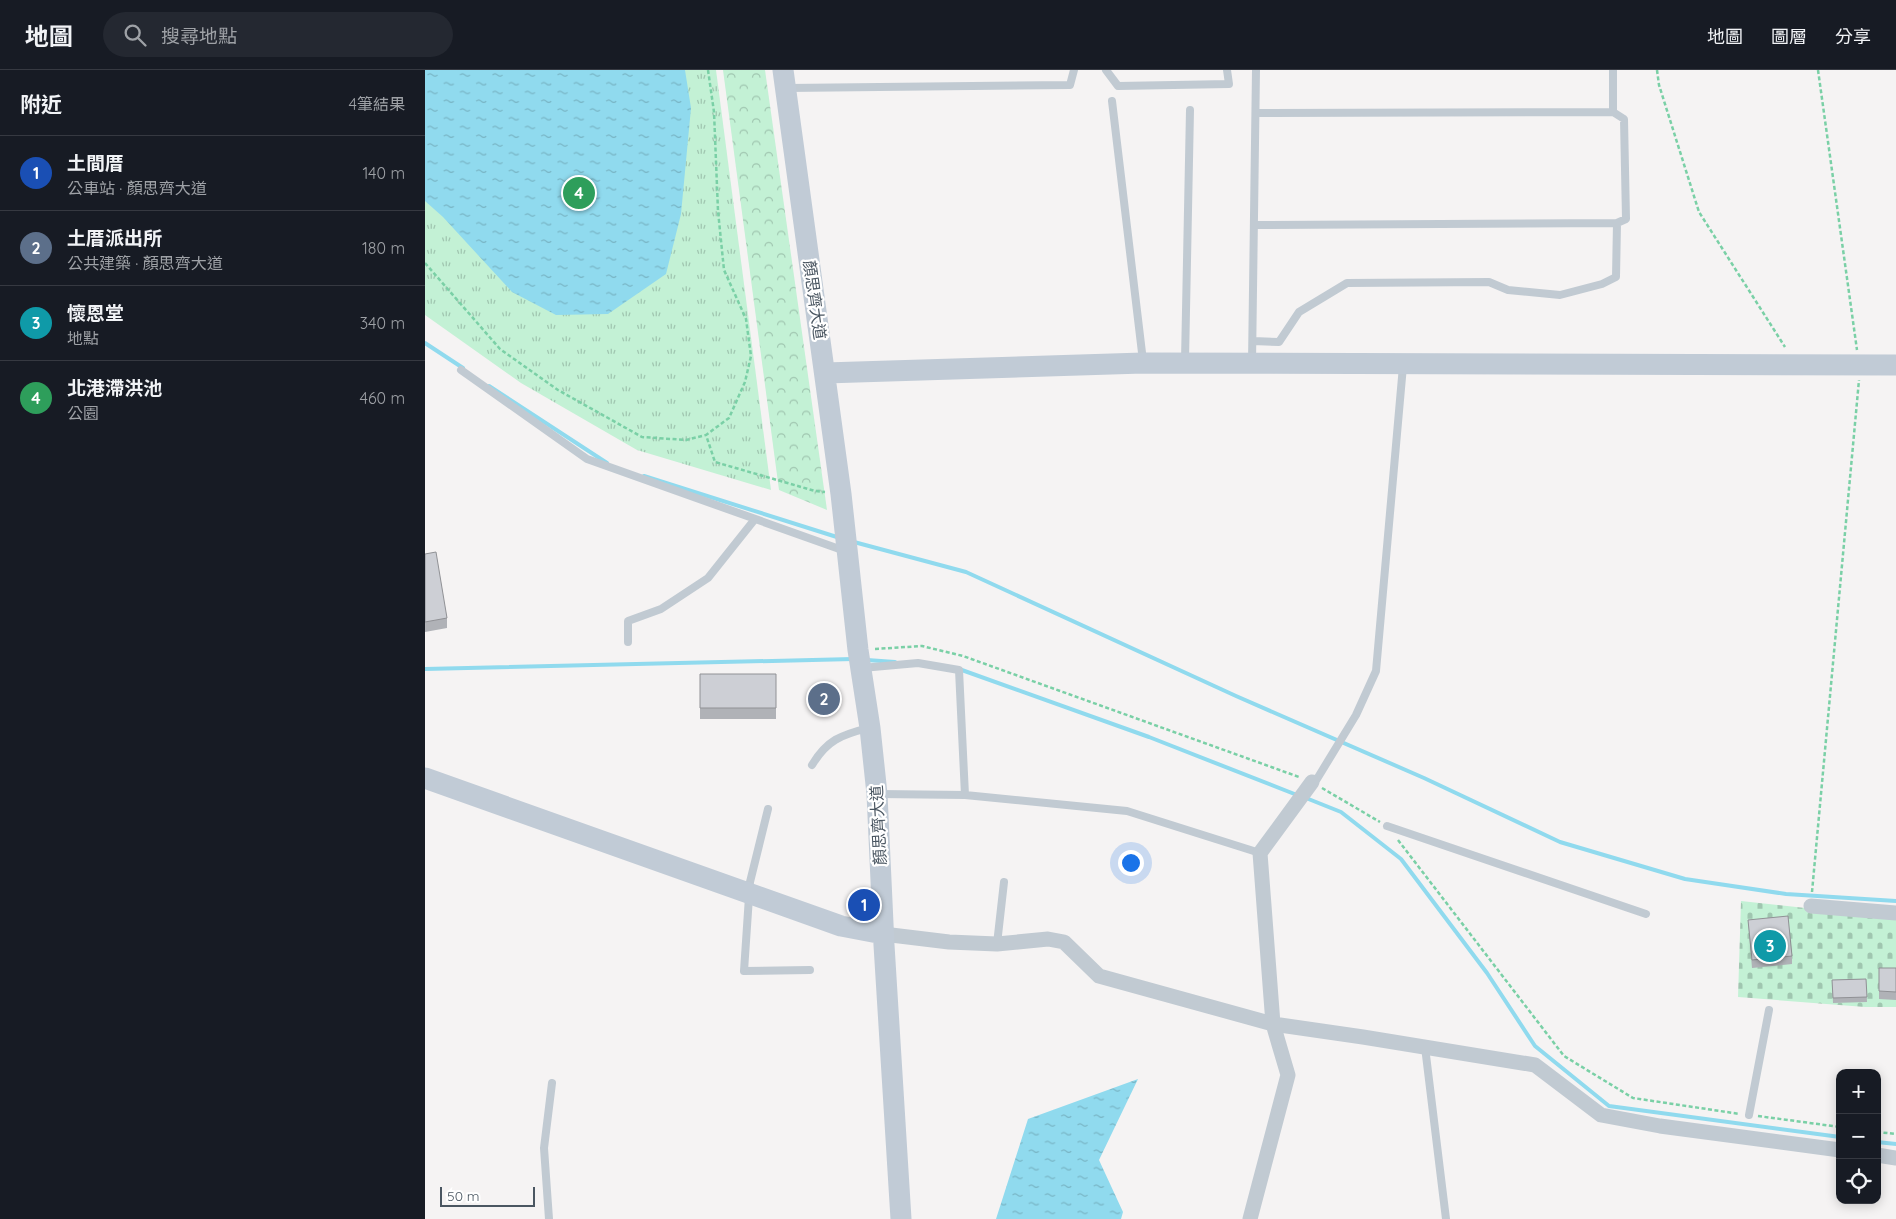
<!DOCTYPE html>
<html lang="zh-TW">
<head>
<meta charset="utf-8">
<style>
	body { margin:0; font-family:Quicksand,"Noto Sans TC",sans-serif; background:#242831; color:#f1f3f6 }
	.controls { position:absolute; right:15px; bottom:15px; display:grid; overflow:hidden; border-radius:10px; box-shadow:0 2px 12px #0003 }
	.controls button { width:45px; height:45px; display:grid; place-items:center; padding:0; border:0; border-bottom:1px solid #363941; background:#171b24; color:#f1f3f6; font:25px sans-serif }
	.scale { position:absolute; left:15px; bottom:12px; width:95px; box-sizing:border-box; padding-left:5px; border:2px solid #4a5661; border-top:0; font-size:14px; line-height:18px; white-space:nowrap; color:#4a5661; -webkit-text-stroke:4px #fff; paint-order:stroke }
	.you { position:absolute; left:705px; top:792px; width:18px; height:18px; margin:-12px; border:4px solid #fff; border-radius:50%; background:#1a73e8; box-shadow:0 0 0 8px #1a73e833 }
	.badge { display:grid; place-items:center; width:32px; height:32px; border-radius:50%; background:#1a73e8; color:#fff; font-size:16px; font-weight:700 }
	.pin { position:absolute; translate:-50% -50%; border:2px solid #fff; box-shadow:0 1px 5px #0006 }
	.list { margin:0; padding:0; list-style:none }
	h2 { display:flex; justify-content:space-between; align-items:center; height:65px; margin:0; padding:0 20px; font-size:21px }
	h2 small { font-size:16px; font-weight:400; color:#9ea1a6 }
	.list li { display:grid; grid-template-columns:32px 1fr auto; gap:15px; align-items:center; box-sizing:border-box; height:75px; padding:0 20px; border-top:1px solid #363941 }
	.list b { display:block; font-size:19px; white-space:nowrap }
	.list p { margin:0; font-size:16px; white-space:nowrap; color:#9ea1a6 }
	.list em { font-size:16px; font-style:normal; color:#9ea1a6 }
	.icon { flex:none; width:28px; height:28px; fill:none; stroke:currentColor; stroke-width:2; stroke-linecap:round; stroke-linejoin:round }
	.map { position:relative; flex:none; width:1471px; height:1149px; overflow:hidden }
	header { display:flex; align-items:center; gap:30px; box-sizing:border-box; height:70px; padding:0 25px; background:#171b24; border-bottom:1px solid #363941 }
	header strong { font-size:24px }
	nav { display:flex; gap:28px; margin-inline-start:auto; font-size:18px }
	.search { width:350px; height:45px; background:#242831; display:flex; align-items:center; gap:12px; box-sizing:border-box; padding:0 18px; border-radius:28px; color:#9ea1a6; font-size:19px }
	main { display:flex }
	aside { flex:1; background:#171b24 }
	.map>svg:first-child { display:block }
	.forest { fill:url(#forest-crowns) }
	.cemetery { fill:url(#cemetery-stones) }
	.park { fill:url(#park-tufts) }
	.water { fill:url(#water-ripples) }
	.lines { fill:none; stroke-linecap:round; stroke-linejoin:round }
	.stream { stroke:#90daee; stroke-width:4 }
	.path { stroke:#7ad0a6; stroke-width:2.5; stroke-dasharray:4 2.5; stroke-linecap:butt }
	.lane { stroke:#c1cad2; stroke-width:8 }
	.street { stroke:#c1cad2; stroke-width:15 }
	.secondary { stroke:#c1cbd6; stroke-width:21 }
	.wall { fill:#b0b2b7 }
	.building { fill:#cdcfd5; stroke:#909195 }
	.labels { text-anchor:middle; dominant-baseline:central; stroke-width:4.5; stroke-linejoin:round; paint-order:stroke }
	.street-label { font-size:16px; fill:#4a5661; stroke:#fff }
</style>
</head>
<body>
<header>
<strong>地圖</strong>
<div class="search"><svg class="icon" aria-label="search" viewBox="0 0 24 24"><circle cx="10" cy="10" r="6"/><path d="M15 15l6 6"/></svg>搜尋地點</div>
<nav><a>地圖</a><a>圖層</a><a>分享</a></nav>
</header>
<main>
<aside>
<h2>附近<small>4筆結果</small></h2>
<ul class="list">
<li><span class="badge" style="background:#1a4fb4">1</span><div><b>土間厝</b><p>公車站 · 顏思齊大道</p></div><em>140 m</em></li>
<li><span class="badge" style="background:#5c6f8a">2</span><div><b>土厝派出所</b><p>公共建築 · 顏思齊大道</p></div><em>180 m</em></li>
<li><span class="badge" style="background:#0f9aa8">3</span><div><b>懷恩堂</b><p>地點</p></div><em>340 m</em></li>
<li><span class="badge" style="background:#2e9e5b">4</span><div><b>北港滯洪池</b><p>公園</p></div><em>460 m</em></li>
</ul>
</aside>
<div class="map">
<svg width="1471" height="1149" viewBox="0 0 1471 1149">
	<defs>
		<pattern id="forest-crowns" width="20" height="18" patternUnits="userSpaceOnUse" patternTransform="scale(1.25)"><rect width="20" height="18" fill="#c3f1d5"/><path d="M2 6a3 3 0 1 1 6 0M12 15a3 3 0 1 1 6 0" fill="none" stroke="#a0c6b0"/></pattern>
		<pattern id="cemetery-stones" width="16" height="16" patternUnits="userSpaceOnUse" patternTransform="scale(1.25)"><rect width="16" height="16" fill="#c3f1d5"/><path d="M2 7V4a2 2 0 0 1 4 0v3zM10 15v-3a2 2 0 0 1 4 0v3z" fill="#a0c6b0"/></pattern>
		<pattern id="park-tufts" width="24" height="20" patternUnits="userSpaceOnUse" patternTransform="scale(1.25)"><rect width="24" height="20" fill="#c3f1d5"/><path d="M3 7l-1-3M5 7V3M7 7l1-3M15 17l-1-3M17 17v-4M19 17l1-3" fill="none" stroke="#a0c6b0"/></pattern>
		<pattern id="water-ripples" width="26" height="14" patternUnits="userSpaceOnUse" patternTransform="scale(1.25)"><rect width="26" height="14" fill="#90daee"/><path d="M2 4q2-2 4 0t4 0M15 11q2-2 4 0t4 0" fill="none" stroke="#78b4c4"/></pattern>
	</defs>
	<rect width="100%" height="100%" fill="#f5f3f3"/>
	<!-- forest -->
	<path class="forest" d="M298 0H340L402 440 354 420Z"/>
	<!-- cemetery -->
	<path class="cemetery" d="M1316 831 1471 848V937H1440L1313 927Z"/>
	<!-- park -->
	<path class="park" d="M0 0H291L346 420 212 380 96 313 0 245Z"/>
	<!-- water -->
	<path class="water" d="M0 0H260L266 38 256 144 241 204 183 244 131 245 87 222 18 147 0 131Z
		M713 1009 674 1090 698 1142 696 1149H571L603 1049Z"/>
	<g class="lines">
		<!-- stream -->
		<path class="stream" d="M0 273 38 298
			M64 316 182 393
			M219 406 415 468
			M429 472 541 502 811 626 999 708 1135 772 1260 809 1361 824 1471 831
			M442 590 470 592
			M0 599 428 589
			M534 599 724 667 872 725
			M881 728 916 742 976 789 1062 903 1110 976 1184 1036 1415 1067
			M1452 1072 1471 1074"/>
		<!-- path -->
		<path class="path" d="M283 0 289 42 293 141 299 200 321 249 326 286 320 312 304 348 281 365 290 392 390 421 400 422
			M1232 0 1234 15 1274 142 1360 277
			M1393 0 1432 280
			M0 193 75 279 133 320 217 367 261 370 281 365
			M450 579 497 576 538 586 874 707
			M897 718 955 752
			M973 770 1139 986 1208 1028 1315 1044
			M1387 822 1434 310
			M1333 1046 1415 1057
			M1452 1062 1471 1064"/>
		<!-- lane -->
		<path class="lane" d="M681 0 693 16 804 14 802 0
			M362 18 645 15 649 0
			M687 31 718 291
			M1188 42 1199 49 1201 149 1192 153
			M831 43 1188 42V0
			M828 271 854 272 874 242 922 213 1064 212 1083 220 1135 225 1177 214 1191 207 1192 153 830 155
			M760 291 765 40
			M827 293 831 0
			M36 300 162 389 420 481
			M203 572V551L236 539 283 508 330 449
			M437 598 493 593 534 600 540 725
			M387 695C402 670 416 665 443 658
			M887 712 892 709 931 645 951 601 978 296
			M454 724 540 725 702 741 835 783
			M343 739 325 812 319 901 385 900
			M962 756 1221 844
			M572 874 579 812
			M1000 977 1021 1149
			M1324 1045 1344 940
			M124 1149 119 1078 127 1013"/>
		<!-- street -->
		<path class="street" d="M1386 836 1471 843
			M458 864 524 872 572 874 623 869 639 872 674 906 848 954 938 967 1110 995 1176 1045 1235 1056 1415 1080
			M1452 1085 1471 1088
			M825 1149 863 1005 848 954 835 783 887 712"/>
		<!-- secondary -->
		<path class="secondary" d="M358 0 416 424 433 580 445 658 452 724 459 875 476 1149
			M400 303 718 293 1471 295
			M0 708 416 856 458 864"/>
	</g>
	<!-- wall -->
	<path class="wall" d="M0 484 22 548V558L0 562Z
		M275 604H351V649H275Z
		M1323 850 1367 886V894L1327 898Z
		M1454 898H1471V930L1454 929Z
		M1441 909 1442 932 1408 933 1407 910Z"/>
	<!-- building -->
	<path class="building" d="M11 482 22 548 0 552V484Z
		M275 604H351V638H275Z
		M1363 846 1367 886 1327 890 1323 850Z
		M1454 898H1471V922L1454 921Z
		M1441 909 1442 927 1408 928 1407 910Z"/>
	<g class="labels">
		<!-- street labels -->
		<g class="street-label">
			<text transform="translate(390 230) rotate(82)">顏思齊大道</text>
			<text transform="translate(453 755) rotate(-93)">顏思齊大道</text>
		</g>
	</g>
</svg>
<div class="controls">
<button>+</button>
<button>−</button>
<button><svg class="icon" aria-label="locate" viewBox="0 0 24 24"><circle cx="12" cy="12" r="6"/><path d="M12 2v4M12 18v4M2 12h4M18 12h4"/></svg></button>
</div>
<div class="scale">50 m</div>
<div class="you"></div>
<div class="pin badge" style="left:439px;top:835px;background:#1a4fb4">1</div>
<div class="pin badge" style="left:399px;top:629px;background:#5c6f8a">2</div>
<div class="pin badge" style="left:1345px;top:876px;background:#0f9aa8">3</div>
<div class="pin badge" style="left:154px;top:123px;background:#2e9e5b">4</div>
</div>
</main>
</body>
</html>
